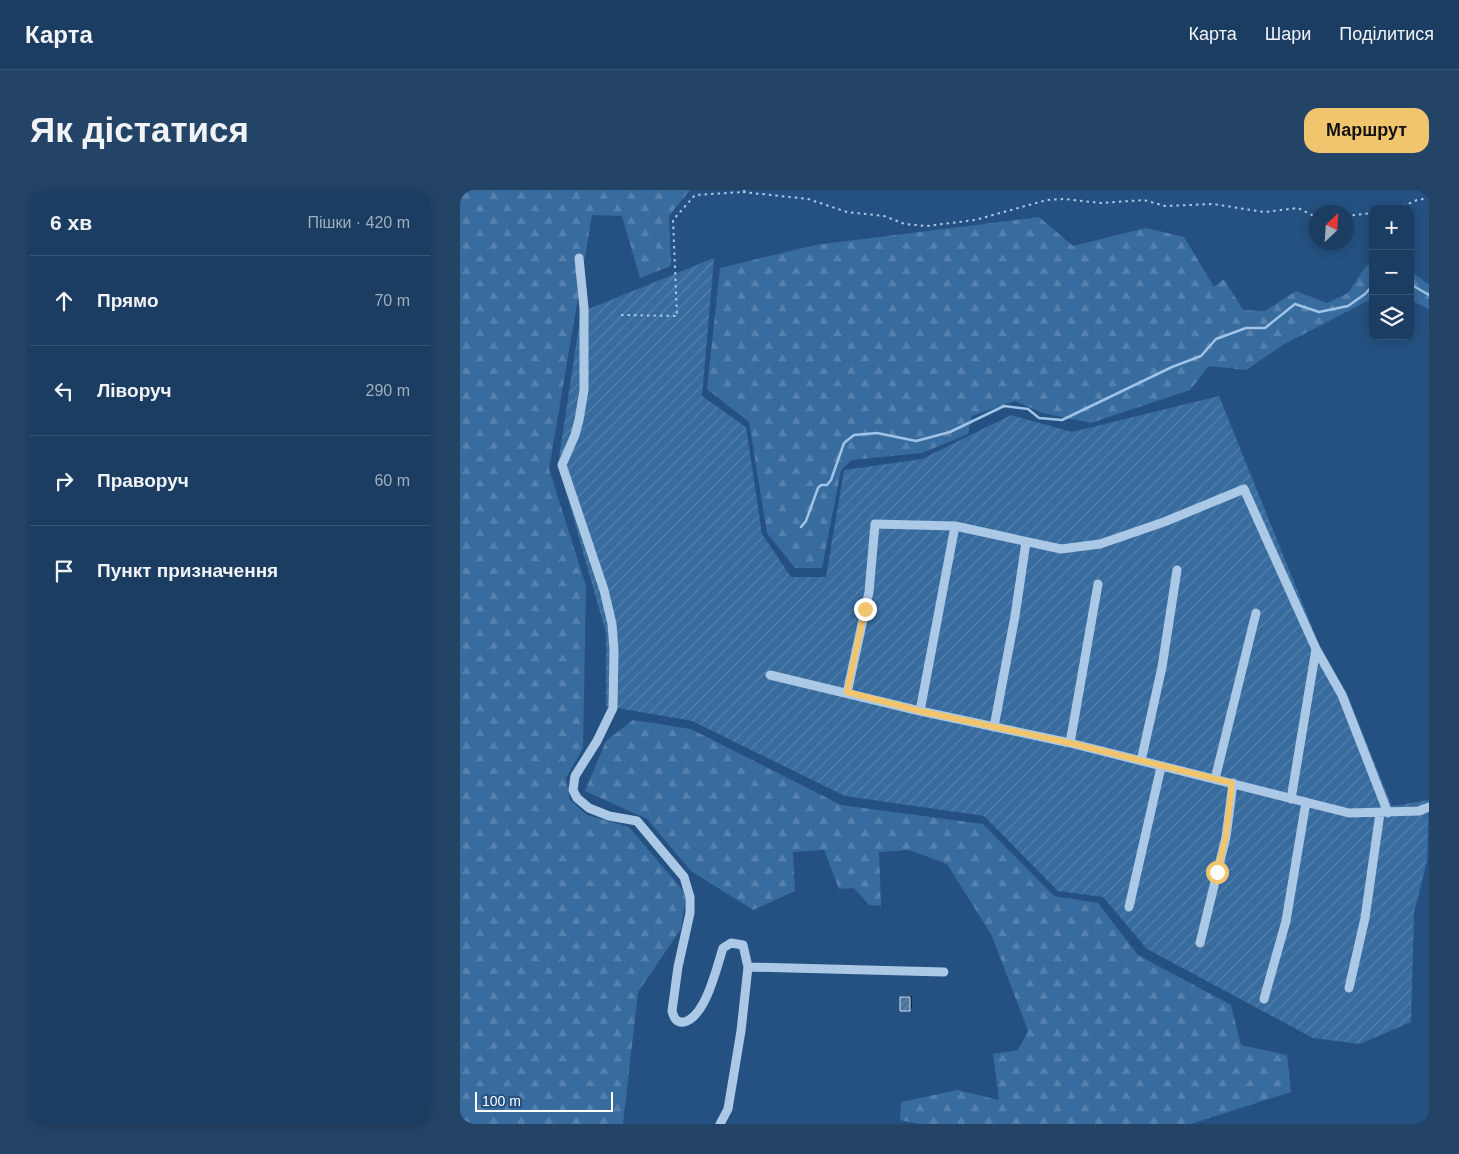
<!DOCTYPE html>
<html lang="uk">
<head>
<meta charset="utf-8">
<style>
	body { margin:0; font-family:Helvetica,sans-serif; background:#244467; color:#f1f3f6 }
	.controls { position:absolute; right:15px; top:15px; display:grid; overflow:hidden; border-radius:10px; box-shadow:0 2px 12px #0003 }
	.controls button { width:45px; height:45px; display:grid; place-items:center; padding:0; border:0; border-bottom:1px solid #395676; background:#1b3d61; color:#f1f3f6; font:25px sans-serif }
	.compass { position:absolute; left:849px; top:15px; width:45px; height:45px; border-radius:50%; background:#1b3d61; box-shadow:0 2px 12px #0003; rotate:25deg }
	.scale { position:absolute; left:15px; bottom:12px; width:138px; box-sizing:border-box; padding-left:5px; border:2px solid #fff; border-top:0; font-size:14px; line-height:18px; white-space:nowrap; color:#fff; -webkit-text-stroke:4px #245181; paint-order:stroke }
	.stop { position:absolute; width:15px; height:15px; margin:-11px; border:4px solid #f1c56e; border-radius:50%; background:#fff }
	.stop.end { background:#f1c56e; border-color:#fff; box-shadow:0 1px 5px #0008 }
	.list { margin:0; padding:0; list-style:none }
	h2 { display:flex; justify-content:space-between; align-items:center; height:65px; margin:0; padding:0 20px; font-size:21px }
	h2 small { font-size:16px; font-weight:400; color:#a0aebd }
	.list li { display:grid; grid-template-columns:32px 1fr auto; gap:15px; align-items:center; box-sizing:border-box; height:90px; padding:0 20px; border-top:1px solid #395676 }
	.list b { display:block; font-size:19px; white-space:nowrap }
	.list em { font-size:16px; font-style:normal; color:#a0aebd }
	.icon { flex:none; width:28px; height:28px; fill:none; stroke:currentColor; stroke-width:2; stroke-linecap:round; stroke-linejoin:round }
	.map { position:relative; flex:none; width:969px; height:934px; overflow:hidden; border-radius:15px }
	header { display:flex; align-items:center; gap:30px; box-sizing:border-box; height:70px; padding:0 25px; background:#1b3d61; border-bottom:1px solid #395676 }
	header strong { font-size:24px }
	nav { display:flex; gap:28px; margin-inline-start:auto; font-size:18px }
	.intro { display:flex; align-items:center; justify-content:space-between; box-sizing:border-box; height:120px; padding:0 30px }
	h1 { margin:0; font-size:35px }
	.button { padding:12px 22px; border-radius:15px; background:#f1c56e; color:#111; font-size:18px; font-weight:700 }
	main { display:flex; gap:30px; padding:0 30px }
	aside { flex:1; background:#1b3d61; border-radius:15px; box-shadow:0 2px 12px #0003 }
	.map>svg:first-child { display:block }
	.forest { fill:url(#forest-firs) }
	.garden { fill:url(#garden-furrows) }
	.shadow { fill:#0007 }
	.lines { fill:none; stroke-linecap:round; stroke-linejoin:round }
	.stream { stroke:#9fc4e8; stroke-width:2.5 }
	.building { fill:url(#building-hatch); stroke:#cee2f5 }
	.path { stroke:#abc9e7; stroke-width:2; stroke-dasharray:2.5 4; stroke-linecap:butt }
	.minor { stroke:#abc9e7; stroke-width:9 }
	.route { stroke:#f1c56e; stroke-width:6 }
</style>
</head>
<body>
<header>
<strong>Карта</strong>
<nav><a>Карта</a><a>Шари</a><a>Поділитися</a></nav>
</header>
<div class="intro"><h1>Як дістатися</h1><a class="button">Маршрут</a></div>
<main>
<aside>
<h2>6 хв<small>Пішки · 420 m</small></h2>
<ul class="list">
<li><svg class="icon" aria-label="ahead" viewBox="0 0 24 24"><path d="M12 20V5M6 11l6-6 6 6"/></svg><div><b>Прямо</b></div><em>70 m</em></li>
<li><svg class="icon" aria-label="left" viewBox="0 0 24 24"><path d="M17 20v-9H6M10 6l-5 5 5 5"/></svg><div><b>Ліворуч</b></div><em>290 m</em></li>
<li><svg class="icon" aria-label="right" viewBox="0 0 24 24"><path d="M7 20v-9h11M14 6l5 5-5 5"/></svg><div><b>Праворуч</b></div><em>60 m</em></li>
<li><svg class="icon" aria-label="arrive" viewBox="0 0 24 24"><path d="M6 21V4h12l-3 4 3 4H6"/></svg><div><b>Пункт призначення</b></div></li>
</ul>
</aside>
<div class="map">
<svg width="969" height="934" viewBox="0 0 969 934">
	<defs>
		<pattern id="forest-firs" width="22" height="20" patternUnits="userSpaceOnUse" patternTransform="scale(1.25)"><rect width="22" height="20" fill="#386b9e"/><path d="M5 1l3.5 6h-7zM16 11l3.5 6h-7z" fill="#5681ad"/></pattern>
		<pattern id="garden-furrows" width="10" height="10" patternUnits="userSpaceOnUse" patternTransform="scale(1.25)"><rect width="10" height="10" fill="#386b9e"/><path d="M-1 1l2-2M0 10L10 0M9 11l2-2" fill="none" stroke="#5681ad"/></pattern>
		<pattern id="building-hatch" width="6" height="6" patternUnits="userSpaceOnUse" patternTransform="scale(1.25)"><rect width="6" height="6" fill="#507dab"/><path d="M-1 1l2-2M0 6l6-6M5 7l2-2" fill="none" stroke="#4e6780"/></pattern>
	</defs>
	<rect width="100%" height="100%" fill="#245181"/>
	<!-- forest -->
	<path class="forest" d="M0 0H230L209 26 211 76 180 88 162 26 132 25 89 279 126 396 123 558 106 588 110 610 127 625 169 637 226 704 221 739 178 802 163 934H0Z
		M579 27 613 56 686 38 724 47 754 97 764 89 783 120 805 121 836 101 867 113 888 103 906 76 913 73V108L823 155 786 180 749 176 730 200 631 233 583 223 555 211 512 226 508 244 462 263 392 270 381 280 362 378H335L307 343 289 232 247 199 260 78 355 55Z
		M950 80 969 95V119L950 110Z
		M173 530 231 539 381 615 523 634 594 706 638 713 678 765 771 815 781 855 827 865 831 902 731 934H459L440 930 441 912 497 900 539 910 533 864 558 860 568 841 532 746 487 674 449 660 419 662 421 716 409 715 394 698 379 699 364 660 333 662 335 701 293 720 231 681 187 629 125 601 146 551Z"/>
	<!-- garden -->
	<path class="garden" d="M254 68 242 206 286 237 302 344 331 387H366L384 280 462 269 551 225 612 242 759 206 859 454 887 504 932 616 969 610 967 671 954 723 951 832 900 854 853 848 687 759 643 707 598 701 524 626 385 606 232 531 146 516V443L98 274 121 122Z"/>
	<!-- shadow -->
	<path class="shadow" d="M443 806H452V818L450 820 441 808Z"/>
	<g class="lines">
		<!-- stream -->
		<path class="stream" d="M950 94 969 105
			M341 337 346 331 358 298 361 295H367L371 290 384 253 394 245 417 243 456 251 490 242 544 216 568 219 579 228 602 230 712 177 741 166 756 149 786 138H805L835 114 859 122 888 116 905 104 913 95"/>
	</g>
	<!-- building -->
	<path class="building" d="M440 807H450V821H440Z"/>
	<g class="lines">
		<!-- path -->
		<path class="path" d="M283 2 348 9 387 22 424 26 445 34 467 36 515 30 587 10 605 9 641 13 684 10 705 16 753 14 804 22 838 18 856 27
			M937 19 957 10 969 8
			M886 26 913 23
			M161 125 217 126 213 30 235 5 283 2 285 0"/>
		<!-- minor -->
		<path class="minor" d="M119 68 124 118V200L119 230 115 245 102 275 144 400 152 434 154 460 153 518 137 551 115 586 113 600 117 608 129 618 149 626 177 631 224 687 230 707V723L218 777 212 821C214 828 216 833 224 832 246 827 257 776 263 758L271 753 283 755 288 777 484 782
			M310 485 460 521 610 553 889 623 959 621 969 617
			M387 503 409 402 415 334 495 336 601 359 640 354 704 332 784 299 856 459 882 505 928 623
			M460 521 495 336
			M534 537 555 426 566 352
			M610 553 638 394
			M681 571 702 477 717 380
			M755 589 796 423
			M831 609 856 459
			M669 717 701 577
			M740 753 766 647 773 593
			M889 798 905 728 920 623
			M804 809 826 731 846 612
			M260 934 268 919 281 841 288 777"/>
	</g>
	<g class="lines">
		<!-- route -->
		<path class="route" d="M405 419 387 502 460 521 610 553 772 593 766 646 757 682"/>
	</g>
</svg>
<div class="controls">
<button>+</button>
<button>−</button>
<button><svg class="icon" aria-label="layers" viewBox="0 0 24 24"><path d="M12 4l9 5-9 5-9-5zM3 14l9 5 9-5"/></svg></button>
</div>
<svg class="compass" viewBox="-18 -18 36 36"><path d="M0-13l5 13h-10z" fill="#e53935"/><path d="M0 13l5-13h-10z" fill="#a0aebd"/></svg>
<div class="scale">100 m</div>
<div class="stop" style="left:757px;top:682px"></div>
<div class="stop end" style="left:405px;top:419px"></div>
</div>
</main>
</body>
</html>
